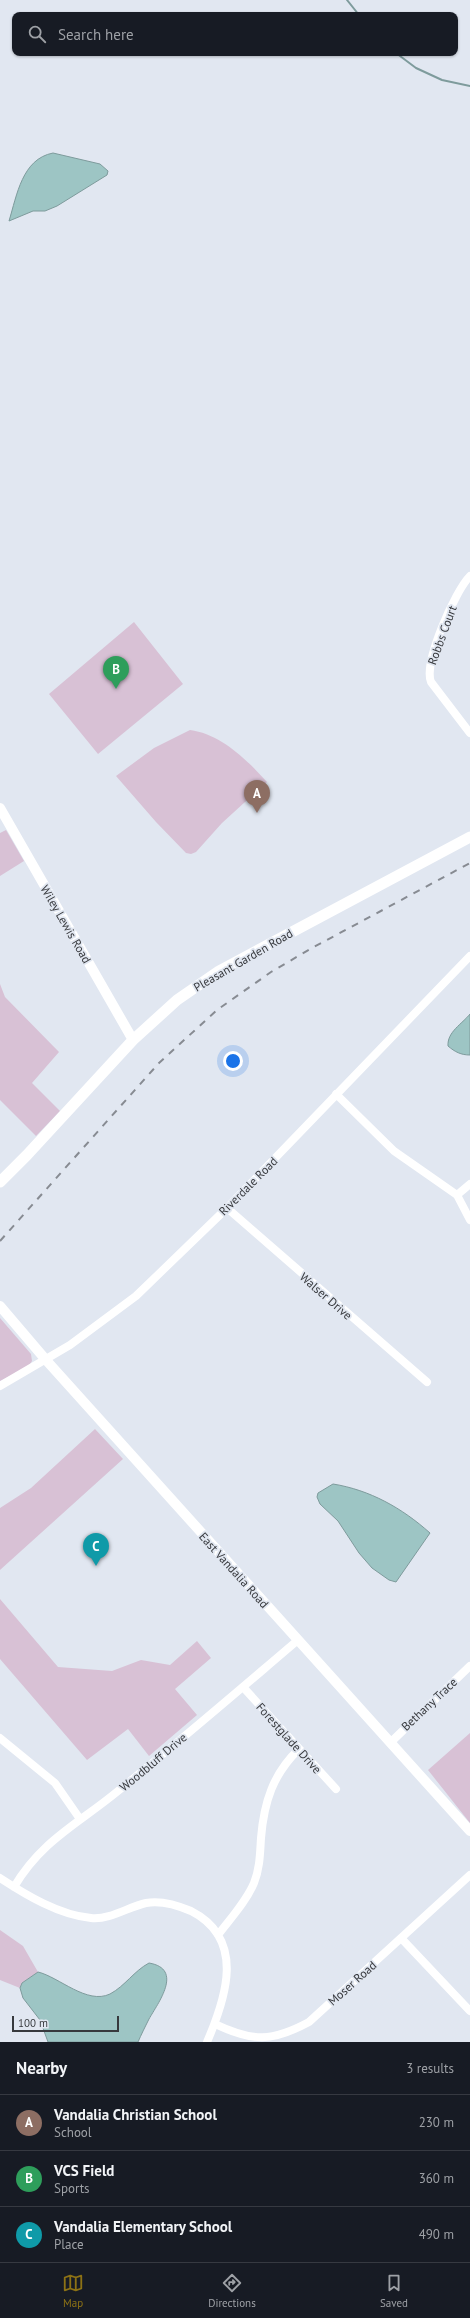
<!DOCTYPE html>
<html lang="en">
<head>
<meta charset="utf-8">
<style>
	body { margin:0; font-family:"PT Sans",sans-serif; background:#20242c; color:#f1f3f6 }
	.scale { position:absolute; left:12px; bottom:10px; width:107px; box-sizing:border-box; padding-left:4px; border:2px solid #37393d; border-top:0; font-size:11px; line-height:14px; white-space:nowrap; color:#37393d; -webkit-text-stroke:3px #e1e7f1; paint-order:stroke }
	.you { position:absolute; left:233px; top:1061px; width:14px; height:14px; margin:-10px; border:3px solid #fff; border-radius:50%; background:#1a73e8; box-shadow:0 0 0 6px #1a73e833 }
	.badge { display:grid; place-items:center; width:26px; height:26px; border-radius:50%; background:#8d7215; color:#fff; font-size:13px; font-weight:700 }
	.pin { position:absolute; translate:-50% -33px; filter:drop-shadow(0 1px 2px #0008) }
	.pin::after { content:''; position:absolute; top:21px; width:14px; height:12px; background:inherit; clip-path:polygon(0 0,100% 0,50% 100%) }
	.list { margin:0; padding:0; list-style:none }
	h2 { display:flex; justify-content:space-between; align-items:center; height:52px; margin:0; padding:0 16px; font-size:17px }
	h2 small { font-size:13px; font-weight:400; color:#9ea1a6 }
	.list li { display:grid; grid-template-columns:26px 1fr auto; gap:12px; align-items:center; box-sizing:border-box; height:56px; padding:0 16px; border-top:1px solid #363941 }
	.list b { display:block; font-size:15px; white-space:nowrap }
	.list p { margin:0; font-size:13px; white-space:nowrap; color:#9ea1a6 }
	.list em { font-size:13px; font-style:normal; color:#9ea1a6 }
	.icon { flex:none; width:22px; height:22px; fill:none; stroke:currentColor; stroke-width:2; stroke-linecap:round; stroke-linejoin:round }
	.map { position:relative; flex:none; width:470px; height:2042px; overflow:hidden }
	.search { position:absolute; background:#171b24; box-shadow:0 1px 3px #0004; left:12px; right:12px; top:12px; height:44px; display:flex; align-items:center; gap:10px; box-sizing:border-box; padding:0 14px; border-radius:8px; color:#9ea1a6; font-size:15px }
	.sheet { height:220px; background:#171b24 }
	nav { display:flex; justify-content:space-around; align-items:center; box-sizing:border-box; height:56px; border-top:1px solid #363941; background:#171b24; font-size:11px; color:#9ea1a6 }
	nav a { display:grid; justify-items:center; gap:2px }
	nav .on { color:#8d7215 }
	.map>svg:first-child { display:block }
	.green { fill:#d8c1d5 }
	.water { fill:#9dc5c4; stroke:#7e9b9c }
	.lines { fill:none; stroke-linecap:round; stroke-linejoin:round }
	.stream { stroke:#7e9b9c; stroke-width:2 }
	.minor { stroke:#fff; stroke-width:8 }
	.tertiary { stroke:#fff; stroke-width:10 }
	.secondary { stroke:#fff; stroke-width:11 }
	.rail { stroke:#878b92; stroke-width:2; stroke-dasharray:7 7; stroke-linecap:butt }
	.labels { text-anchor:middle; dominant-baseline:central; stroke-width:3.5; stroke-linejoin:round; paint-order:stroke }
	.street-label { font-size:12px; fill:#37393d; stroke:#e1e7f1 }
</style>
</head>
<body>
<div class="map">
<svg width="470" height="2042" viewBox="0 0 470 2042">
	<rect width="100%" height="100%" fill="#e1e7f1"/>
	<!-- green -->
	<path class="green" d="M134 622 183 684 98 754 49 694Z
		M190 730C221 734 247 760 267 782L222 823 196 852 191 854 186 853 156 822 116 776 154 748Z
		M6 830 24 861 0 876V833Z
		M0 984 5 997 59 1052 32 1083 60 1111 36 1136 0 1100Z
		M0 1318 31 1354 32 1361 28 1367 0 1381Z
		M95 1429 123 1459 0 1570V1508L31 1488Z
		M0 1599 58 1667 112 1671 141 1660 170 1665 197 1641 211 1658 175 1689 197 1715 149 1756 128 1729 87 1760 0 1659Z
		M470 1733V1823L428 1770Z
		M0 1930 23 1946 38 1972 22 1983 20 1988 0 1980Z"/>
	<!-- water -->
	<path class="water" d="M53 153 100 164 108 171 107 175 57 206 45 211H33L9 221C17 195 22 159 53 153Z
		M470 1014V1055C461 1055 455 1052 448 1046 447 1032 462 1024 470 1014Z
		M333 1484C370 1490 402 1508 430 1533L396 1582 389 1580 372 1568 359 1553 338 1521 320 1504 317 1497 318 1493Z
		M149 1963C184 1969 158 2003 149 2019 145 2027 141 2035 138 2042H48L40 2020 23 1998 20 1988 22 1983 38 1972C59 1977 87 2005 110 1994 125 1986 134 1971 149 1963Z"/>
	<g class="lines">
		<!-- stream -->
		<path class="stream" d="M347 0 359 15
			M396 53 416 68 442 80 470 86"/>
		<!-- minor -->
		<path class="minor" d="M470 576C455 591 423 663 431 682L470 733
			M336 1094 394 1151 457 1195 470 1220
			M457 1195 470 1184
			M227 1208 427 1382
			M0 1386 70 1345 136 1296 227 1208 470 956
			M243 1687 336 1789
			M0 1738 55 1783 80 1819
			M390 1743 470 1666
			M0 1878C26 1895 59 1915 91 1918 110 1920 128 1907 146 1903 162 1900 177 1905 191 1911 246 1939 226 1998 207 2042
			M14 1887C42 1840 78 1824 118 1791 179 1742 238 1691 298 1640
			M218 1935C230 1919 246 1902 254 1883 260 1868 260 1853 261 1838 264 1802 273 1774 299 1749
			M401 1938 470 2011
			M215 2024C253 2042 272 2042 309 2022L470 1875"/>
		<!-- tertiary -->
		<path class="tertiary" d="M0 808 133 1040
			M0 1306 46 1360 470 1831"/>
		<!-- secondary -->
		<path class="secondary" d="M0 1182 27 1155 133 1040 177 1000 219 971 470 837"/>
		<!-- rail -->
		<path class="rail" d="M0 1241 159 1063 217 1010 271 972 312 948 470 863"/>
	</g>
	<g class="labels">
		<!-- street labels -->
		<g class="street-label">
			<text transform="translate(442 635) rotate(-70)">Robbs Court</text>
			<text transform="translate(66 924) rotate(60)">Wiley Lewis Road</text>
			<text transform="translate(243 960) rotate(-30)">Pleasant Garden Road</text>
			<text transform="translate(248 1186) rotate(-45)">Riverdale Road</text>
			<text transform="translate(326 1296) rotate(41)">Walser Drive</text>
			<text transform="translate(234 1570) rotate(48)">East Vandalia Road</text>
			<text transform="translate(429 1704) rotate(-43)">Bethany Trace</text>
			<text transform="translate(289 1738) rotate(48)">Forestglade Drive</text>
			<text transform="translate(153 1762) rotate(-40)">Woodbluff Drive</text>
			<text transform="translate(352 1983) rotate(-42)">Moser Road</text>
		</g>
	</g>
</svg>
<div class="scale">100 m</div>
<div class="you"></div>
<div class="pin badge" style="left:257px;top:813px;background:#8d6e63">A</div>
<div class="pin badge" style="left:116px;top:689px;background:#2e9e5b">B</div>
<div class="pin badge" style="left:96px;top:1566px;background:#0f9aa8">C</div>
<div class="search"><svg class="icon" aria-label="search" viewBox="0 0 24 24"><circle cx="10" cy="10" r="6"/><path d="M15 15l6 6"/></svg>Search here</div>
</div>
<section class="sheet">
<h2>Nearby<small>3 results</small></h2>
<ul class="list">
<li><span class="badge" style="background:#8d6e63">A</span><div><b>Vandalia Christian School</b><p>School</p></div><em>230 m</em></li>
<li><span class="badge" style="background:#2e9e5b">B</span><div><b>VCS Field</b><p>Sports</p></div><em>360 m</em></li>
<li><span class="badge" style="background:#0f9aa8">C</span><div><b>Vandalia Elementary School</b><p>Place</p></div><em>490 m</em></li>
</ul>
</section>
<nav>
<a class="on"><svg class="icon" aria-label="map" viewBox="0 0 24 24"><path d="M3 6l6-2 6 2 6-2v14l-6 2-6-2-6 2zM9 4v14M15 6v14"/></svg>Map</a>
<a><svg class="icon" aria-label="directions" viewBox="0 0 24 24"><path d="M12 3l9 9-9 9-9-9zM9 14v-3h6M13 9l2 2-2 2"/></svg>Directions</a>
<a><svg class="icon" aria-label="saved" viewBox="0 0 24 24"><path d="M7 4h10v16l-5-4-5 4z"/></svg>Saved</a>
</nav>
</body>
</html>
